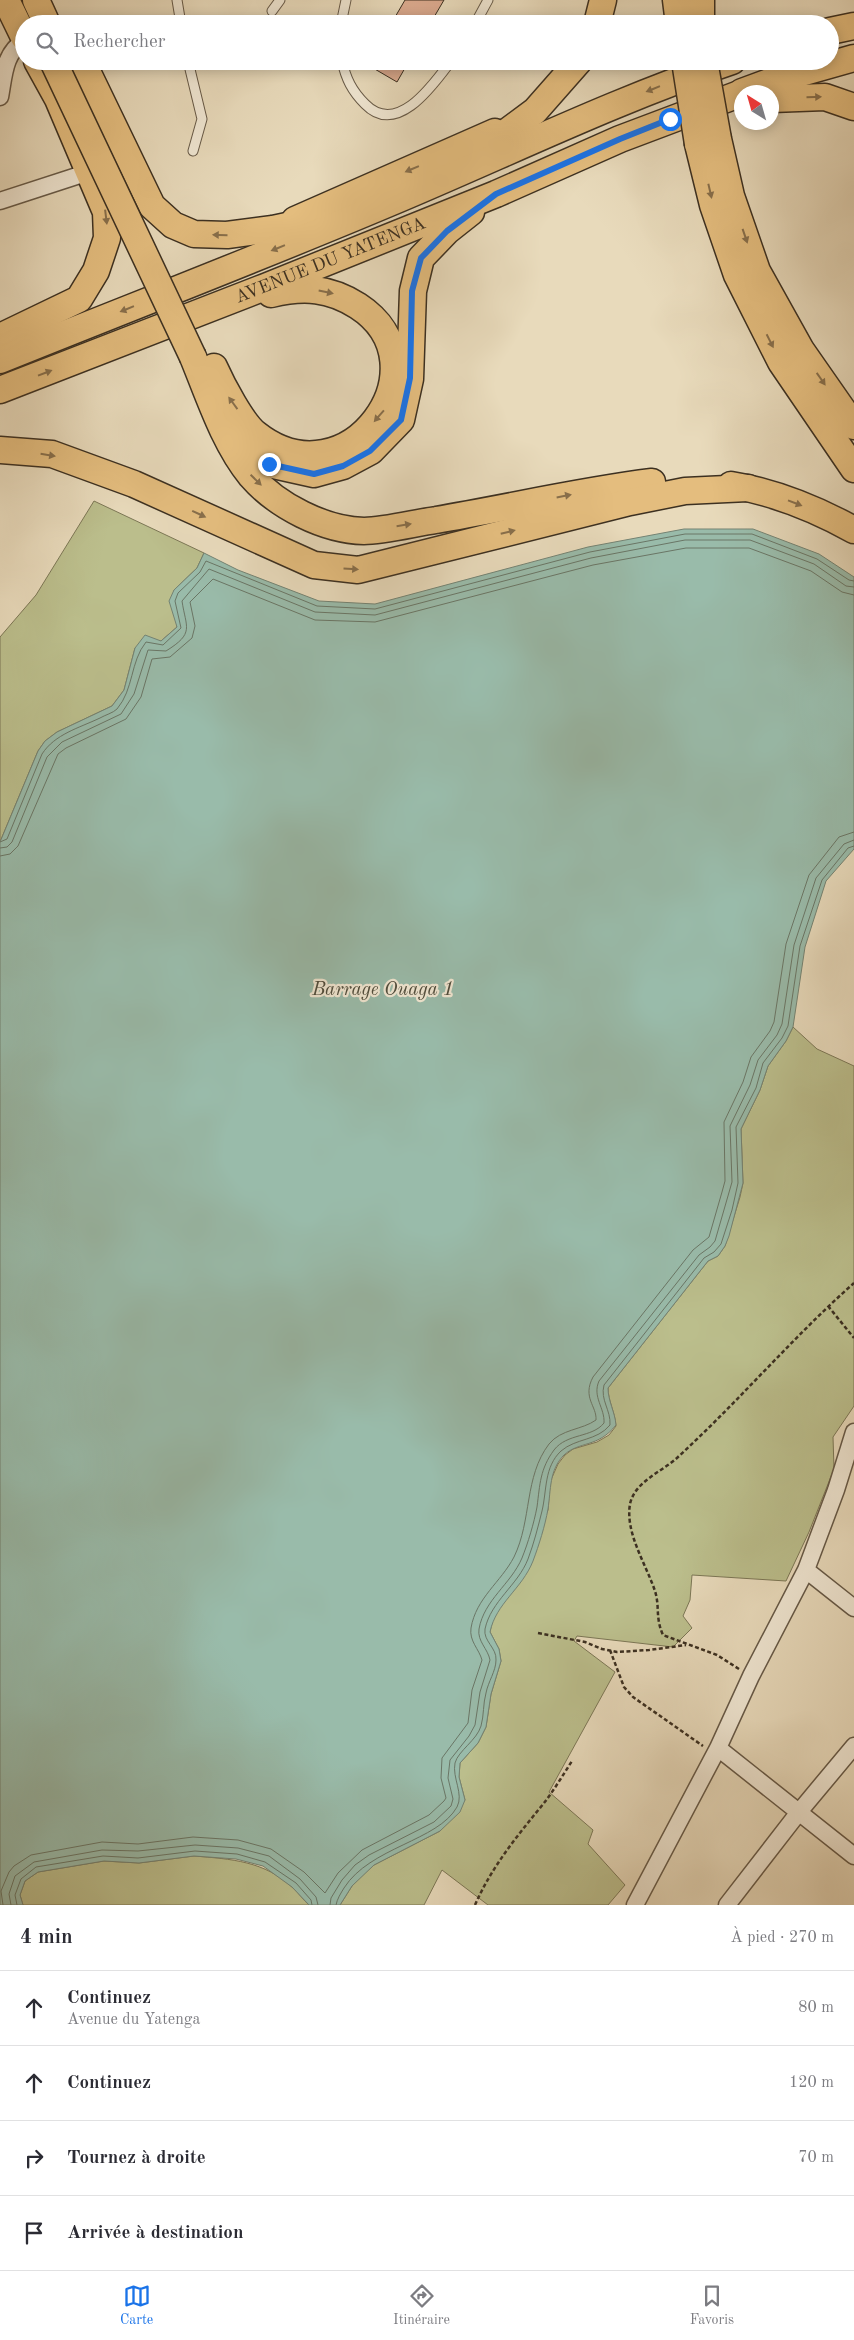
<!DOCTYPE html>
<html lang="fr">
<head>
<meta charset="utf-8">
<style>
	body { margin:0; font-family:"Old Standard TT",serif; background:#f2f2f3; color:#2b2b33 }
	.compass { position:absolute; left:734px; top:85px; width:45px; height:45px; border-radius:50%; background:#fff; box-shadow:0 2px 12px #0003; rotate:323deg }
	.stop { position:absolute; width:15px; height:15px; margin:-11px; border:4px solid #1a73e8; border-radius:50%; background:#fff }
	.stop.end { background:#1a73e8; border-color:#fff; box-shadow:0 1px 5px #0008 }
	.list { margin:0; padding:0; list-style:none }
	h2 { display:flex; justify-content:space-between; align-items:center; height:65px; margin:0; padding:0 20px; font-size:21px }
	h2 small { font-size:16px; font-weight:400; color:#7c7c81 }
	.list li { display:grid; grid-template-columns:32px 1fr auto; gap:15px; align-items:center; box-sizing:border-box; height:75px; padding:0 20px; border-top:1px solid #e1e1e2 }
	.list b { display:block; font-size:19px; white-space:nowrap }
	.list p { margin:0; font-size:16px; white-space:nowrap; color:#7c7c81 }
	.list em { font-size:16px; font-style:normal; color:#7c7c81 }
	.icon { flex:none; width:28px; height:28px; fill:none; stroke:currentColor; stroke-width:2; stroke-linecap:round; stroke-linejoin:round }
	.map { position:relative; flex:none; width:854px; height:1905px; overflow:hidden }
	.search { position:absolute; background:#fff; box-shadow:0 2px 12px #0003; left:15px; right:15px; top:15px; height:55px; display:flex; align-items:center; gap:12px; box-sizing:border-box; padding:0 18px; border-radius:28px; color:#7c7c81; font-size:19px }
	.sheet { height:365px; background:#fff }
	nav { display:flex; justify-content:space-around; align-items:center; box-sizing:border-box; height:70px; border-top:1px solid #e1e1e2; background:#fff; font-size:14px; color:#7c7c81 }
	nav a { display:grid; justify-items:center; gap:2px }
	nav .on { color:#1a73e8 }
	.map>svg:first-child { display:block }
	.green { fill:#bbbe8c; stroke:#7c7756 }
	.water { fill:#9ba; stroke:#748373 }
	.lines { fill:none; stroke-linecap:round; stroke-linejoin:round }
	.shore { stroke:#6a7666; stroke-width:1 }
	.building { fill:#dcab90; stroke:#3c3021 }
	.service-casing { stroke:#675a48; stroke-width:11 }
	.minor-casing { stroke:#675a48; stroke-width:19 }
	.primary-casing { stroke:#3c3021; stroke-width:29 }
	.path { stroke:#3c3021; stroke-width:2.5; stroke-dasharray:4 2.5; stroke-linecap:butt }
	.service { stroke:#f0e7d3; stroke-width:9 }
	.minor { stroke:#f0e7d3; stroke-width:16 }
	.primary { stroke:#e4bd7e; stroke-width:26 }
	.primary-bridge-casing { stroke:#3c3021; stroke-width:29; stroke-linecap:butt }
	.primary-bridge { stroke:#e4bd7e; stroke-width:26 }
	.oneway { fill:#886f4b }
	.route { stroke:#1a73e8; stroke-width:6 }
	.labels { text-anchor:middle; dominant-baseline:central; stroke-width:4.5; stroke-linejoin:round; paint-order:stroke }
	.street-label { font-size:18px; fill:#3c3021; stroke:#f0e7d3 }
	.water-label { font-size:19px; font-style:italic; fill:#4f4c3c; stroke:#f0e7d3 }
</style>
</head>
<body>
<div class="map">
<svg width="854" height="1905" viewBox="0 0 854 1905">
	<rect width="100%" height="100%" fill="#e8dabb"/>
	<filter id="stains"><feTurbulence type="fractalNoise" baseFrequency=".004" numOctaves="4"/><feColorMatrix values="0 0 0 0 .2 0 0 0 0 .09 0 0 0 0 .02 0 0 0 .5 -.17"/></filter>
	<radialGradient id="worn" r=".72"><stop offset=".6" stop-color="#630" stop-opacity="0"/><stop offset="1" stop-color="#630" stop-opacity=".3"/></radialGradient>
	<!-- green -->
	<path class="green" d="M94 501 204 553 197 568 174 590 177 627 161 641 135 648 124 690 112 706 57 732 45 741 38 751 0 842V637L36 595Z
		M793 1027 817 1049 854 1066V1406L833 1437 834 1469 809 1532 786 1581 692 1575 690 1600 683 1616 692 1628 673 1647 577 1636 574 1641 615 1672 549 1792 593 1830 588 1844 625 1885 608 1905H488L442 1870 424 1905H340L352 1886 363 1874 374 1865 440 1831 465 1800 459 1777 460 1763 478 1743 486 1727 491 1694 501 1661 499 1649 490 1632 493 1618 501 1606 548 1510 550 1482 558 1464 565 1455 573 1449 597 1442 609 1435 616 1426C615 1412 608 1401 608 1388L708 1261 718 1256 725 1246 740 1197 743 1183 741 1129 760 1090 768 1066 786 1041Z
		M194 1856C231 1859 265 1861 293 1888 299 1893 303 1900 309 1905H23L20 1895 25 1881 38 1872 104 1861 139 1863Z"/>
	<!-- water -->
	<path class="water" d="M684 529H753L819 554 854 577V849L826 881 805 947 793 1027 786 1041 768 1066 760 1090 741 1129 743 1183 729 1236 725 1246 718 1256 708 1261 608 1388C608 1401 615 1412 616 1425 598 1448 579 1441 564 1455 549 1470 551 1490 548 1509 545 1526 539 1545 533 1561 522 1589 496 1603 490 1632L499 1649 501 1661 491 1694 486 1727 478 1743 460 1763 459 1777 465 1800 460 1812 440 1831 374 1865 352 1886 340 1905H309L292 1887 263 1866 236 1859 194 1856 139 1863 104 1861 38 1872 25 1881 20 1895 23 1905H0V842L38 751 45 741 57 732 112 706 124 690 135 648 145 635 161 641 177 627 169 601 174 590 197 568 204 553 238 570 319 601 375 604 588 547Z"/>
	<g class="lines">
		<!-- shore -->
		<path class="shore" d="M0 842 7 839 42 754C55 734 79 728 100 718 105 715 113 713 117 709 134 689 130 662 146 642L163 645 181 628 175 601 178 593 200 572 206 561 317 606 375 609 590 552 685 534H752L817 559 849 580 854 581
			M0 848 7 847 12 842 47 757 62 742 121 714 134 694 148 650 166 651C195 633 186 628 182 601L209 569 315 612 375 615 591 558 685 540H750L814 564 846 586 854 587
			M0 856 10 854 18 846 58 754 66 748 126 719 141 697 152 659 170 657 192 638 195 626 190 602 213 579 315 620 375 622 593 565 686 548H749L811 571 842 592 854 595
			M3 1905 1 1891 9 1872 14 1866 31 1855 102 1842 138 1844 193 1837 238 1840 271 1849 304 1872 325 1893 338 1873 362 1850 429 1815 444 1801 446 1798 441 1778 442 1758 468 1723 472 1690 482 1660C479 1649 469 1641 471 1628 476 1598 501 1582 514 1557 532 1520 524 1477 549 1444 561 1429 582 1430 596 1420 597 1406 582 1398 593 1377L693 1250 709 1237 722 1192 725 1181 724 1122 743 1082 751 1057 770 1031 774 1022 786 944 809 875 839 837 854 832
			M11 1905 9 1894 15 1876 34 1862 102 1850 138 1851 195 1845 238 1848 269 1856 300 1879 316 1897 318 1905
			M17 1905 15 1895 21 1879 36 1867 103 1856 138 1858 195 1851 237 1854 265 1862 296 1883 311 1900 312 1905
			M330 1905 331 1898 342 1880 355 1865 369 1855 434 1822 451 1806 453 1799 448 1778 450 1760 469 1736 475 1725 480 1692 490 1660C488 1649 477 1641 479 1629 484 1600 511 1584 522 1558 528 1543 534 1523 537 1507 540 1484 540 1469 554 1450 567 1433 592 1438 604 1423 605 1408 592 1397 599 1381L699 1255 710 1247 715 1241 732 1182 730 1126 750 1085 758 1060 777 1035 782 1024 794 945 816 878 844 844 854 840
			M336 1905C337 1899 341 1893 344 1888 370 1847 438 1841 457 1807 464 1794 452 1778 455 1763 458 1751 477 1740 481 1726 484 1716 483 1703 486 1693 488 1682 496 1671 496 1660 497 1648 483 1641 485 1629 491 1601 518 1585 528 1559 534 1543 538 1527 542 1511 547 1490 544 1467 561 1451 576 1438 597 1441 610 1425 611 1410 600 1400 604 1385L704 1258 714 1252 721 1244 732 1210 738 1183 736 1127 756 1088 763 1063 782 1038 788 1026 800 946 822 880 848 848 854 846"/>
	</g>
	<!-- building -->
	<path class="building" d="M405 0H444L430 24H391Z
		M361 61H409L397 82Z"/>
	<g class="lines">
		<defs>
			<path id="service" d="M177 0 181 24
				M272 11 280 0
				M341 24 346 0
				M475 24 488 0
				M188 61 202 119 193 151
				M342 61C346 79 352 91 365 104 397 137 433 85 451 61"/>
			<path id="minor" d="M0 97C4 76 4 53 24 41
				M0 201 89 172
				M806 1570 854 1608
				M718 1748 854 1856
				M635 1905 718 1748 751 1676 806 1570 836 1490 854 1432
				M727 1905 799 1812 854 1746"/>
			<g id="primary">
				<path d="M6 0 24 37"/>
				<path d="M36 0 47 24"/>
				<path d="M676 0 679 24"/>
				<path d="M597 24 603 0"/>
				<path d="M701 24V0"/>
				<path d="M830 31 854 26"/>
				<path d="M82 61 152 206 173 225 194 234 227 235 273 229 315 220"/>
				<path d="M742 92 769 82 854 58"/>
				<path d="M772 99 825 97 854 107"/>
				<path d="M718 139 731 196 757 271 801 350 854 426"/>
				<path d="M698 144 713 205 737 275 781 362 854 469"/>
				<path d="M481 151 535 111 579 61"/>
				<path d="M295 220 495 132"/>
				<path d="M0 337 79 299 96 271 107 238 106 212 58 99 37 61"/>
				<path d="M193 357C209 396 224 443 251 476 277 506 324 530 364 531 384 531 415 523 436 520 508 508 579 491 652 482"/>
				<path d="M0 360C129 308 259 258 387 204 502 156 613 101 732 61"/>
				<path d="M214 367C222 385 242 423 256 434 348 507 449 365 358 306 330 288 304 286 271 294"/>
				<path id="s1" d="M0 390 265 287 496 194 620 139 742 93"/>
				<path d="M238 438 269 464 314 474 343 466 371 451 401 420 410 379 413 291 421 258 447 231 471 212"/>
				<path d="M0 450 52 454 134 484 314 565 358 570 630 502 685 491 748 488"/>
				<path d="M731 485C774 492 816 509 854 530"/>
			</g>
		</defs>
		<!-- service casing -->
		<use href="#service" class="service-casing"/>
		<!-- minor casing -->
		<use href="#minor" class="minor-casing"/>
		<!-- primary casing -->
		<use href="#primary" class="primary-casing"/>
		<!-- path -->
		<path class="path" d="M828 1306 854 1338
			M538 1633 585 1642 602 1649 617 1652 649 1650 686 1645
			M610 1650 624 1687 633 1697 703 1746
			M739 1669 717 1655 663 1635C655 1617 660 1607 655 1591 646 1564 625 1533 630 1504 635 1481 662 1472 678 1457 739 1401 792 1338 854 1283
			M475 1905C492 1866 518 1835 544 1803 554 1790 563 1775 572 1761"/>
		<!-- service -->
		<use href="#service" class="service"/>
		<!-- minor -->
		<use href="#minor" class="minor"/>
		<!-- primary -->
		<use href="#primary" class="primary"/>
		<defs>
			<path id="primary-bridge" d="M53 61 193 357
				M685 61 698 144
				M704 61 718 139"/>
		</defs>
		<!-- primary-bridge casing -->
		<use href="#primary-bridge" class="primary-bridge-casing"/>
		<!-- primary-bridge -->
		<use href="#primary-bridge" class="primary-bridge"/>
	</g>
	<!-- one-way arrows -->
	<defs><path id="oneway-solid" d="M-6-.8H1V-3.2L6.5 0L1 3.2V.8H-6Z" transform="scale(1.25)"/></defs>
	<g class="oneway">
		<use href="#oneway-solid" transform="translate(653 89) rotate(158)"/>
		<use href="#oneway-solid" transform="translate(814 97) rotate(-2)"/>
		<use href="#oneway-solid" transform="translate(412 169) rotate(157)"/>
		<use href="#oneway-solid" transform="translate(710 191) rotate(77)"/>
		<use href="#oneway-solid" transform="translate(106 217) rotate(83)"/>
		<use href="#oneway-solid" transform="translate(220 235) rotate(-179)"/>
		<use href="#oneway-solid" transform="translate(745 236) rotate(71)"/>
		<use href="#oneway-solid" transform="translate(278 248) rotate(158)"/>
		<use href="#oneway-solid" transform="translate(326 292) rotate(12)"/>
		<use href="#oneway-solid" transform="translate(127 309) rotate(158)"/>
		<use href="#oneway-solid" transform="translate(770 341) rotate(63)"/>
		<use href="#oneway-solid" transform="translate(45 373) rotate(-21)"/>
		<use href="#oneway-solid" transform="translate(821 379) rotate(55)"/>
		<use href="#oneway-solid" transform="translate(233 403) rotate(-126)"/>
		<use href="#oneway-solid" transform="translate(379 416) rotate(131)"/>
		<use href="#oneway-solid" transform="translate(48 455) rotate(9)"/>
		<use href="#oneway-solid" transform="translate(256 480) rotate(44)"/>
		<use href="#oneway-solid" transform="translate(564 496) rotate(-11)"/>
		<use href="#oneway-solid" transform="translate(795 503) rotate(21)"/>
		<use href="#oneway-solid" transform="translate(199 514) rotate(25)"/>
		<use href="#oneway-solid" transform="translate(404 525) rotate(-9)"/>
		<use href="#oneway-solid" transform="translate(508 532) rotate(-14)"/>
		<use href="#oneway-solid" transform="translate(351 569) rotate(4)"/>
	</g>
	<g class="lines">
		<!-- route -->
		<path class="route" d="M269 464 314 474 343 466 370 451 401 420 410 378 412 291 421 258 447 231 496 194 620 139 670 119"/>
	</g>
	<g class="labels">
		<!-- street labels -->
		<g class="street-label">
			<text stroke="none"><textPath href="#s1" startOffset="355">AVENUE DU YATENGA</textPath></text>
		</g>
		<!-- water labels -->
		<g class="water-label">
			<text x="383" y="990">Barrage Ouaga 1</text>
		</g>
	</g>
	<rect width="100%" height="100%" filter="url(#stains)"/>
	<rect width="100%" height="100%" fill="url(#worn)"/>
</svg>
<svg class="compass" viewBox="-18 -18 36 36"><path d="M0-13l5 13h-10z" fill="#e53935"/><path d="M0 13l5-13h-10z" fill="#7c7c81"/></svg>
<div class="stop" style="left:670px;top:119px"></div>
<div class="stop end" style="left:269px;top:464px"></div>
<div class="search"><svg class="icon" aria-label="search" viewBox="0 0 24 24"><circle cx="10" cy="10" r="6"/><path d="M15 15l6 6"/></svg>Rechercher</div>
</div>
<section class="sheet">
<h2>4 min<small>À pied · 270 m</small></h2>
<ul class="list">
<li><svg class="icon" aria-label="ahead" viewBox="0 0 24 24"><path d="M12 20V5M6 11l6-6 6 6"/></svg><div><b>Continuez</b><p>Avenue du Yatenga</p></div><em>80 m</em></li>
<li><svg class="icon" aria-label="ahead" viewBox="0 0 24 24"><path d="M12 20V5M6 11l6-6 6 6"/></svg><div><b>Continuez</b></div><em>120 m</em></li>
<li><svg class="icon" aria-label="right" viewBox="0 0 24 24"><path d="M7 20v-9h11M14 6l5 5-5 5"/></svg><div><b>Tournez à droite</b></div><em>70 m</em></li>
<li><svg class="icon" aria-label="arrive" viewBox="0 0 24 24"><path d="M6 21V4h12l-3 4 3 4H6"/></svg><div><b>Arrivée à destination</b></div></li>
</ul>
</section>
<nav>
<a class="on"><svg class="icon" aria-label="map" viewBox="0 0 24 24"><path d="M3 6l6-2 6 2 6-2v14l-6 2-6-2-6 2zM9 4v14M15 6v14"/></svg>Carte</a>
<a><svg class="icon" aria-label="directions" viewBox="0 0 24 24"><path d="M12 3l9 9-9 9-9-9zM9 14v-3h6M13 9l2 2-2 2"/></svg>Itinéraire</a>
<a><svg class="icon" aria-label="saved" viewBox="0 0 24 24"><path d="M7 4h10v16l-5-4-5 4z"/></svg>Favoris</a>
</nav>
</body>
</html>
